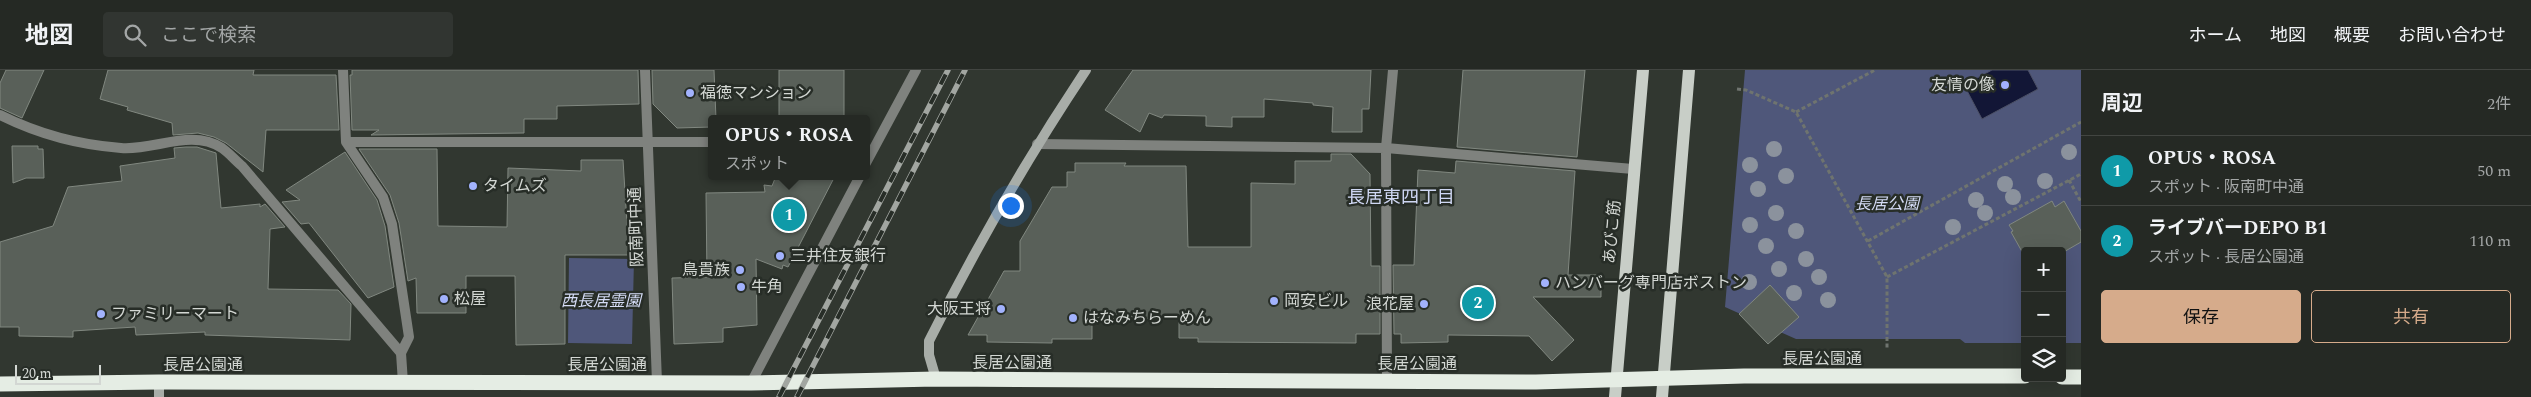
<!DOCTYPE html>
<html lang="ja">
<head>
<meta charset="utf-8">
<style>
	body { margin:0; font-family:Spectral,"Noto Sans JP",serif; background:#313531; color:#f1f3f6 }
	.controls { position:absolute; right:15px; bottom:15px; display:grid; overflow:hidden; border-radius:5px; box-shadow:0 5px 20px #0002 }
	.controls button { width:45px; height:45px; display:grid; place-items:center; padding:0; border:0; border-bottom:1px solid #424541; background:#252924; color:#f1f3f6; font:25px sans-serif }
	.scale { position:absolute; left:15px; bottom:12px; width:86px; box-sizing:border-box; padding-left:5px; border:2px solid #d3d7d3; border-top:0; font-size:14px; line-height:18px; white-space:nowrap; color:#d3d7d3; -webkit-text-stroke:4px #272d27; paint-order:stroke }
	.you { position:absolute; left:1010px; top:135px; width:18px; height:18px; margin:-12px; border:4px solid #fff; border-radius:50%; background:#1a73e8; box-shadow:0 0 0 8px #1a73e833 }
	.badge { display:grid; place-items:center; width:32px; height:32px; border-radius:50%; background:#d6ab8b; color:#fff; font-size:16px; font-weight:700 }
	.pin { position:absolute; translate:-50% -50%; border:2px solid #fff; box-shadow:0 1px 5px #0006 }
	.popup { position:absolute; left:708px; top:45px; width:162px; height:65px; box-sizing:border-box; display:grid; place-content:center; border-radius:5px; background:#252924; filter:drop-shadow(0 1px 4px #0005); font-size:16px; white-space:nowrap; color:#a3a6a6 }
	.popup b { font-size:19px; color:#f1f3f6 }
	.popup::after { content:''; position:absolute; left:50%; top:100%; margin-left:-10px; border:10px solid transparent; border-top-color:#252924 }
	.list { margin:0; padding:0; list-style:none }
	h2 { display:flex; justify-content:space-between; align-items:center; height:65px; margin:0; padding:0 20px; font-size:21px }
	h2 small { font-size:16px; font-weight:400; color:#a3a6a6 }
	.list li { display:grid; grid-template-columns:32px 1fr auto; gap:15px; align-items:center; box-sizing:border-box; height:70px; padding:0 20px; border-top:1px solid #424541 }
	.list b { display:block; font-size:19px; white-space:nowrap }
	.list p { margin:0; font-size:16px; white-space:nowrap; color:#a3a6a6 }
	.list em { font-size:16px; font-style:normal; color:#a3a6a6 }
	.actions { display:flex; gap:10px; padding:15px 20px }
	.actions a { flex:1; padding:11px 0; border:1px solid #d6ab8b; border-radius:5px; text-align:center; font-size:18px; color:#d6ab8b }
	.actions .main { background:#d6ab8b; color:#111 }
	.icon { flex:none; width:28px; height:28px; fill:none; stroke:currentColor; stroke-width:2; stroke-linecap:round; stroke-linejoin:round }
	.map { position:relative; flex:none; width:2081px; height:327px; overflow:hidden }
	header { display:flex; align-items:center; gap:30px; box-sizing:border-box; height:70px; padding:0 25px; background:#252924; border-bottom:1px solid #424541 }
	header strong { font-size:24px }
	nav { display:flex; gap:28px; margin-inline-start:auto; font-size:18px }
	.search { width:350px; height:45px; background:#313531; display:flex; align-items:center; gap:12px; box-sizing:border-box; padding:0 18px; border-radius:5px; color:#a3a6a6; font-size:19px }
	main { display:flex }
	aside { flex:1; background:#252924 }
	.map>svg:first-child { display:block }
	.green { fill:#4f577a }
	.water { fill:#121636; stroke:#4c5065 }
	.building { fill:#596059; stroke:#818880 }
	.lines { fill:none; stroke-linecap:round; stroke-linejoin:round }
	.path { stroke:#6f746f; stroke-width:3; stroke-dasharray:4 2.5; stroke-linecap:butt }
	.lane { stroke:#7f827e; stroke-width:10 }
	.street { stroke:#7f827e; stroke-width:10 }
	.secondary { stroke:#a8ada8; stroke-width:10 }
	.primary { stroke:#c8cec7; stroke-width:12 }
	.highway { stroke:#e5ede4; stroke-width:15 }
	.rail-casing { stroke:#a2a6a1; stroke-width:5.5 }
	.rail { stroke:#272d27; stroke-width:4; stroke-dasharray:11; stroke-linecap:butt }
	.tree { fill:#8b929d }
	.poi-dot { fill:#a2b2fd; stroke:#272d27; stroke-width:2 }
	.labels { text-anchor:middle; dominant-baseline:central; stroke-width:5; stroke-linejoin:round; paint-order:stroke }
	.poi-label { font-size:16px; fill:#d3d7d3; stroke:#272d27; text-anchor:start }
	.park-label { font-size:16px; font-style:italic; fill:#d5dcf6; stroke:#272d27 }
	.street-label { font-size:16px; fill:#d3d7d3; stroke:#272d27 }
	.neighbourhood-label { font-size:18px; fill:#cfd7f3; stroke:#272d27 }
</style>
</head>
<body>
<header>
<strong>地図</strong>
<div class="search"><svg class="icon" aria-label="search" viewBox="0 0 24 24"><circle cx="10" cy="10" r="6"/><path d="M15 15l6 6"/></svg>ここで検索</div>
<nav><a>ホーム</a><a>地図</a><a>概要</a><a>お問い合わせ</a></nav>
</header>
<main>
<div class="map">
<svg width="2081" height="327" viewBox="0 0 2081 327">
	<rect width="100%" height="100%" fill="#313730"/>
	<!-- green -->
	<path class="green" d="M1745 0H2081V273H2062V181H2025V273H1965L1960 269H1796L1725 237Z
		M569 188 634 189 632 274 568 273Z"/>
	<!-- water -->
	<path class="water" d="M1992 0H2028L2038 19 1982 49 1964 15Z"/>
	<!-- building -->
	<path class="building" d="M6 0H44L22 48 0 38V13Z
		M108 0H254L253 5H336L339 60H266L263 102 226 73 214 67 198 63 173 65 172 53 127 40 128 37 100 29Z
		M352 0H638L639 34 557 36V49H524V63L371 65 379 60H352L350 5H352Z
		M652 0H714L716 49H712V57L677 58 653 34Z
		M779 0H844V49H779Z
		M1133 0H1371L1369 39H1362V62H1332L1333 37 1313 35V33L1264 29V47H1232V57L1206 56V46L1164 45 1162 48 1149 43 1140 62 1105 40Z
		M1463 0H1585L1577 87 1457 77Z
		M12 76H38V79H43L44 108H26L13 113Z
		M186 77H197L216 83 221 138 260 134V137L265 134 285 157 270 159 268 219 338 220 351 234 350 270 205 265V262L136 265 135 257 73 261V267L19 266V257H0V172L53 156 68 117 122 111 120 96 175 88 174 78Z
		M359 79H437L438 156 507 157 508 98 581 101V90H623L629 185H565V274L516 275 515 206H466V243H417L416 208 408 211 399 153 390 125Z
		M345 82 377 130 385 156 394 217 368 228 309 153 301 154 282 132 300 130 286 120Z
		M1331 84H1351L1370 104 1371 196H1380V264H1356V273L1198 272V268H1179V249L1092 248V269H1052V273L987 272V265H968L1004 201H1020V171L1052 117H1067V102H1075V93H1126L1124 96H1186L1188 177H1251V113L1295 114V91H1331Z
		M1456 91 1575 101 1568 205H1601V227H1533L1574 270 1552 291 1529 266 1448 265V272L1401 273V264H1394L1393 195H1414L1418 100 1455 103Z
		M776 106H835L788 197 783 195 782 199 756 189 757 255 723 258V272L674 274 672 208 707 207 706 123 765 122 764 115 772 116Z
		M2052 131 2055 137 2064 131 2081 161V172L2062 183V181H2025V187L2011 162 2013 161 2009 155Z
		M1770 215 1799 247 1768 274 1739 244Z"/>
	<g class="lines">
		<!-- path -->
		<path class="path" d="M1737 19 1746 20 1796 42 1887 207V280
			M1796 42 1875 0
			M2069 110 2081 132
			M1868 171 2081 52
			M1887 207 2081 104"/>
		<!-- lane -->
		<path class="lane" d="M0 45C38 64 79 75 121 78 154 81 191 58 222 78 229 83 235 90 242 96L401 283"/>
		<!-- street -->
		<path class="street" d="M343 0 346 72 383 127 392 154 409 267 401 283 403 313
			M645 0 657 312
			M346 72H712
			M1037 74 1386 78 1633 99
			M866 93 916 0
			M1387 311 1386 78 1393 0
			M751 313 860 106"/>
		<!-- secondary -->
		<path class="secondary" d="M936 309 929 285V271C976 177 1028 87 1086 0
			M159 312V327"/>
		<!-- primary -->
		<path class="primary" d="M1615 327 1643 0
			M1662 327 1689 0"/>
		<!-- highway -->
		<path class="highway" d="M2062 307H2081
			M0 314 159 312 751 313 936 309 1536 312 1744 306H2025"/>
		<defs>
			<path id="rail" d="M779 327 948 0
				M797 327 965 0"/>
		</defs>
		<!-- rail casing -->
		<use href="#rail" class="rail-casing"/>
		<!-- rail -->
		<use href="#rail" class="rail"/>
	</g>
	<!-- trees -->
	<g class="tree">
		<circle cx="1774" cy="79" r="8"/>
		<circle cx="2069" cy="82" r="8"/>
		<circle cx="1750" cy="95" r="8"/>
		<circle cx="1786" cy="106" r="8"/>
		<circle cx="2045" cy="111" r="8"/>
		<circle cx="2005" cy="114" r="8"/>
		<circle cx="1758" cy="119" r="8"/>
		<circle cx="2013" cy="127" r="8"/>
		<circle cx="1976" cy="130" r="8"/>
		<circle cx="1776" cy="143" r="8"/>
		<circle cx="1985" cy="143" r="8"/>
		<circle cx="1750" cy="155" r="8"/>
		<circle cx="1953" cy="157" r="8"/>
		<circle cx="1796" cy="161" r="8"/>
		<circle cx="1766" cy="176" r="8"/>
		<circle cx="1806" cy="189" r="8"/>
		<circle cx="1779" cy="199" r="8"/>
		<circle cx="1819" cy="207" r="8"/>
		<circle cx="1749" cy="212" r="8"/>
		<circle cx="1794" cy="223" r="8"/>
		<circle cx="1828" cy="230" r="8"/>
	</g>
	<!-- markers -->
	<g class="poi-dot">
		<circle cx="2005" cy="15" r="5"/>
		<circle cx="690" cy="23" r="5"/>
		<circle cx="473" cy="116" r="5"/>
		<circle cx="780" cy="186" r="5"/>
		<circle cx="740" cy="200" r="5"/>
		<circle cx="1545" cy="213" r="5"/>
		<circle cx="741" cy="217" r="5"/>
		<circle cx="444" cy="229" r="5"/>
		<circle cx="1274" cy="231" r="5"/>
		<circle cx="1424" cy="234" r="5"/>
		<circle cx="1001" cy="239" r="5"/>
		<circle cx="101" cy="244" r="5"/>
		<circle cx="1073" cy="248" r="5"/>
	</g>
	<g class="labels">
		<!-- poi labels -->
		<g class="poi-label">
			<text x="1995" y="15" text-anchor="end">友情の像</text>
			<text x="700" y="23">福徳マンション</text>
			<text x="483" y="116">タイムズ</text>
			<text x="790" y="186">三井住友銀行</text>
			<text x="730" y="200" text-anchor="end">鳥貴族</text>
			<text x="1555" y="213">ハンバーグ専門店ボストン</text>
			<text x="751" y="217">牛角</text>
			<text x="454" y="229">松屋</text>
			<text x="1284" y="231">岡安ビル</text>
			<text x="1414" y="234" text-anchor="end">浪花屋</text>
			<text x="991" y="239" text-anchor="end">大阪王将</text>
			<text x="111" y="244">ファミリーマート</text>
			<text x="1083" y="248">はなみちらーめん</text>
		</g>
		<!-- park labels -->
		<g class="park-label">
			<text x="1887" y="134">長居公園</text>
			<text x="601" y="231">西長居霊園</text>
		</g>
		<!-- street labels -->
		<g class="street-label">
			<text transform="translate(636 157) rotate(-92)">阪南町中通</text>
			<text transform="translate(1612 162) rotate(-85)">あびこ筋</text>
			<text x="1822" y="289">長居公園通</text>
			<text x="1012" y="293">長居公園通</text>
			<text x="1417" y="294">長居公園通</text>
			<text x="203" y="295">長居公園通</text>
			<text x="607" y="295">長居公園通</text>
		</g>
		<!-- neighbourhood labels -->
		<g class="neighbourhood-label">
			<text x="1401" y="127">長居東四丁目</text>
		</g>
	</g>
</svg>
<div class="controls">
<button>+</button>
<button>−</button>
<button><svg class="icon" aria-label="layers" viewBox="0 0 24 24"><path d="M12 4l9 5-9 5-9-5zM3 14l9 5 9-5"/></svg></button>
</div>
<div class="scale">20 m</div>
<div class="you"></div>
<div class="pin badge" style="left:789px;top:145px;background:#0f9aa8">1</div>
<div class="popup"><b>OPUS・ROSA</b>スポット</div>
<div class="pin badge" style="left:1478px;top:233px;background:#0f9aa8">2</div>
</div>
<aside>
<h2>周辺<small>2件</small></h2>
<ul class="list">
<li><span class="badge" style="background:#0f9aa8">1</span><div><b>OPUS・ROSA</b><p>スポット · 阪南町中通</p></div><em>50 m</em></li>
<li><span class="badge" style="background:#0f9aa8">2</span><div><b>ライブバーDEPO B1</b><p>スポット · 長居公園通</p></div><em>110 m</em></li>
</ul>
<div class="actions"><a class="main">保存</a><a>共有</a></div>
</aside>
</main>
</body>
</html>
